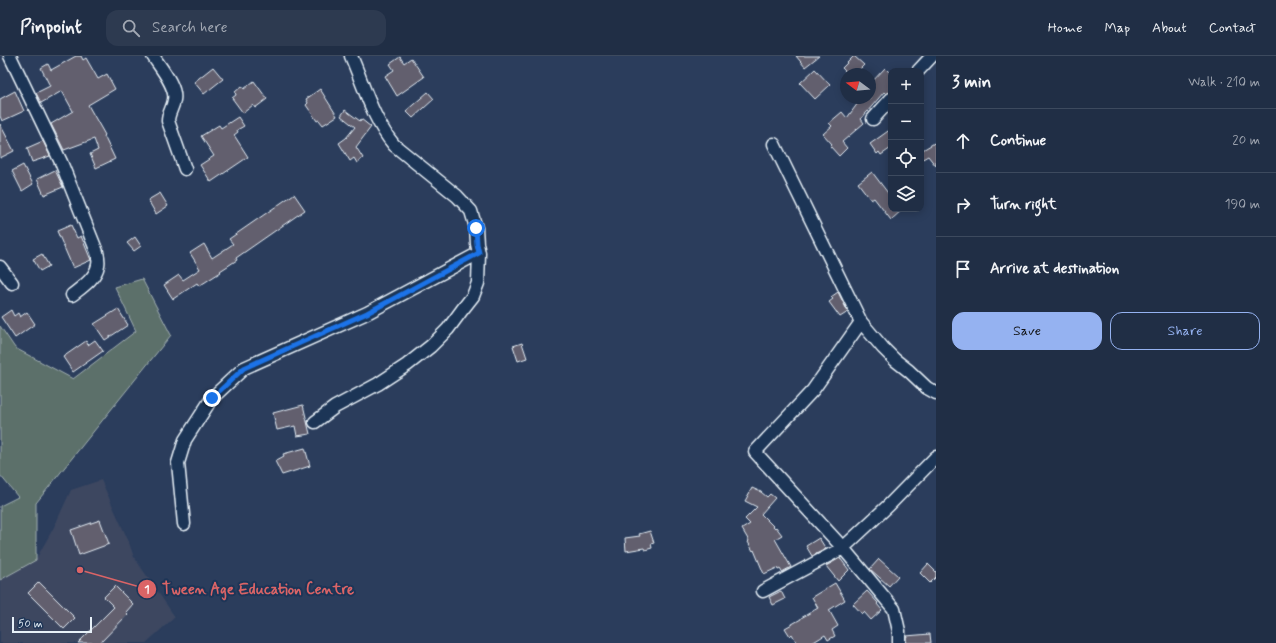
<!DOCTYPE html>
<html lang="en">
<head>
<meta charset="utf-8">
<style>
	body { margin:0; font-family:Mynerve,sans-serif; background:#2d3a50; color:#f1f3f6 }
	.controls { position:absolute; right:12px; top:12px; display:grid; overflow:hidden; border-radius:8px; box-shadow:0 2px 10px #0003 }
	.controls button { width:36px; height:36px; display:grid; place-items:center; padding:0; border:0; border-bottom:1px solid #3d4a5e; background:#202e45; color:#f1f3f6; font:20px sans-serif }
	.compass { position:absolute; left:840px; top:12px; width:36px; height:36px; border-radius:50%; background:#202e45; box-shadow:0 2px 10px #0003; rotate:286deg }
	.scale { position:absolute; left:12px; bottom:10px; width:80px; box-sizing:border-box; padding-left:4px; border:2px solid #e8f1f8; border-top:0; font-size:11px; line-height:14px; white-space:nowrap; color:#e8f1f8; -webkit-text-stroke:3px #1d3557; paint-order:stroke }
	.stop { position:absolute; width:12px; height:12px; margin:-9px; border:3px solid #1a73e8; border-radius:50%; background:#fff }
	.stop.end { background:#1a73e8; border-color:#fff; box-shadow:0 1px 4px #0008 }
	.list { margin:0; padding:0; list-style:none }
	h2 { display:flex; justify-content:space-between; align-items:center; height:52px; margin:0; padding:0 16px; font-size:17px }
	h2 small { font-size:13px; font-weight:400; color:#a2a8b3 }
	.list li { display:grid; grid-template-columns:26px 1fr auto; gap:12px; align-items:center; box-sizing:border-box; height:64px; padding:0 16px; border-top:1px solid #3d4a5e }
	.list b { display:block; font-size:15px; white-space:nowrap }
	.list em { font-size:13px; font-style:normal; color:#a2a8b3 }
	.actions { display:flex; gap:8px; padding:12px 16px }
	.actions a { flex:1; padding:9px 0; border:1px solid #95b2f1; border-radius:12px; text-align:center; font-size:14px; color:#95b2f1 }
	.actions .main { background:#95b2f1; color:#111 }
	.icon { flex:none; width:22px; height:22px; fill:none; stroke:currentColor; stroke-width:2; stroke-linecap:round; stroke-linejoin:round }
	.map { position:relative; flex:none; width:936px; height:587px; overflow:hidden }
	header { display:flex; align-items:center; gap:24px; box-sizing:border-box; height:56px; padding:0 20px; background:#202e45; border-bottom:1px solid #3d4a5e }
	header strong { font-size:19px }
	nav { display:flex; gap:22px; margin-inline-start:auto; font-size:14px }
	.search { width:280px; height:36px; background:#2d3a50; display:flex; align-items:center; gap:10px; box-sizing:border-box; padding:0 14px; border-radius:12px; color:#a2a8b3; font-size:15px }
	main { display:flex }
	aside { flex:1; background:#202e45 }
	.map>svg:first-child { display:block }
	.built { fill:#3c4761 }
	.green { fill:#5b6f6a; stroke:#a2b0b1 }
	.building { fill:#625e6e; stroke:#e8f1f8 }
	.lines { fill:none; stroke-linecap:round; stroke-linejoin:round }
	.minor-casing { stroke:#e8f1f8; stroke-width:15 }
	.minor { stroke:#1d3557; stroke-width:12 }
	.route { stroke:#1a73e8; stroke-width:5 }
	.leader { fill:none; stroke:#db6466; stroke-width:1.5 }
	.callout-dot { fill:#db6466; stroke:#1d3557; stroke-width:1.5 }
	.mark-label { font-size:12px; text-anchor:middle; font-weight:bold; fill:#fff }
	.callout-label { font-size:15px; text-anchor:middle; font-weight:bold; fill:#db6466; stroke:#1d3557; stroke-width:4; stroke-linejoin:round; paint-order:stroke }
</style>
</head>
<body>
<header>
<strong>Pinpoint</strong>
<div class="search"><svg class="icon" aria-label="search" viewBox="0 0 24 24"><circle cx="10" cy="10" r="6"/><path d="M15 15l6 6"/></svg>Search here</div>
<nav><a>Home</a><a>Map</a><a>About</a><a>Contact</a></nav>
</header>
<main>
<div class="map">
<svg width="936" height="587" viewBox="0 0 936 587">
	<rect width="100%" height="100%" fill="#2b3d5c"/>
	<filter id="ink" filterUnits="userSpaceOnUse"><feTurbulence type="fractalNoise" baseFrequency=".025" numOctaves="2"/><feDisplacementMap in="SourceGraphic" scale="8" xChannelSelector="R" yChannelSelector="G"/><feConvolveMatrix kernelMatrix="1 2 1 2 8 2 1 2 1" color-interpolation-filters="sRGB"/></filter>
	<g filter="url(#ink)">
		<!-- built -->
		<path class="built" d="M101 424 128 484 134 501 175 561 146 587H0V524L36 503 54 471 71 434Z"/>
		<!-- green -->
		<path class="green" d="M142 223 171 279 36 447V504L0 524V450L18 441 0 419V270L15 292 73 323 136 275 115 231Z"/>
		<!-- building -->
		<path class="building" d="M76 0H81L83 4 86 2 98 23 107 18 115 33 88 49 105 79 104 80 115 103 96 112 90 98 98 94 94 83 64 94 51 68 73 55 62 35 41 47 36 37 50 30 41 12 48 8 51 14Z
			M796 0H819L805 11Z
			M854 0 864 9 855 18H848L842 12Z
			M400 1 404 7 411 2 424 21 397 40 385 20 394 14 390 8Z
			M213 11 223 23 204 38 194 26Z
			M885 12 891 18V36L886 38 884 36 861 63 864 67 842 86 847 92 839 100 830 90 832 88 823 78 832 70 829 67 842 56 847 62 858 47 852 42H870V28Z
			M815 13 830 29 815 43 800 27Z
			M254 25 267 43 255 52 253 49 243 57 232 42 236 39 235 36 242 30 244 33Z
			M320 33 337 60 323 69 319 64 317 65 306 49 308 47 306 43Z
			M15 35 24 55 2 65 0 60V43Z
			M428 36 434 43 413 62 406 55Z
			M345 54 360 65 361 63 371 71 356 91 363 102 357 107 354 102 350 105 339 87 346 82 355 71 341 60Z
			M238 61 244 70 237 74 238 76 234 79 248 101 211 126 200 109 214 100 201 80 219 69 221 72Z
			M0 68 14 95 0 102Z
			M891 73V92L881 99 879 96 877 98 870 88Z
			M43 85 50 100 32 106 27 92Z
			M936 86V110L928 100 921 104V95Z
			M23 109 33 128 22 135 12 115Z
			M55 114 63 131 44 139 37 123Z
			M872 116 891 141V153H903L891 164 874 142 871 144 858 127Z
			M160 137 168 150 156 158 148 144Z
			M294 138 305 154 236 202 237 204 220 215 221 216 199 230 197 227 173 243 164 229 179 219 183 224 200 213 190 197 204 188 212 202 233 188 229 183Z
			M71 169 77 182 81 180 91 204 73 212 57 175Z
			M135 181 141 190 134 195 127 187Z
			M42 198 49 210 40 215 33 203Z
			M838 236 848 256 840 261 829 246 833 243 831 241Z
			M118 253 128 269 105 284 94 268Z
			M11 254 14 260 18 257 20 261 27 256 35 268 15 282 1 261Z
			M95 284 103 295 73 316 63 301 86 285 88 289Z
			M522 287 527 302 518 305 513 290Z
			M303 349 310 378 297 380 295 370 277 374 273 357Z
			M305 392 310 410 282 419 275 405 284 400 283 398Z
			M752 432 761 436 767 441 770 438 775 442 761 458 775 472 776 471 782 479 775 483 791 511 782 516 780 513 778 514 777 512 764 518 754 494 753 495 748 486 749 485 742 473 750 468 745 463 757 451 745 445Z
			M100 464 109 488 79 499 71 474Z
			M650 475 654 487 651 488 652 492 645 494 644 492 626 495 625 482 640 480 639 478Z
			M819 482 826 493 812 500 806 490Z
			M840 502 849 514 838 525 826 510Z
			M879 503 898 520 889 530 870 513Z
			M928 508 936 516V521L930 527 920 517Z
			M39 526 75 562 64 573 28 537Z
			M835 527 845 544 829 554 838 570 832 574 835 580 828 584 825 579 812 587H797L792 578 790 580 785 572 801 563V562L818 552 812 541Z
			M115 530 133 548 126 556 128 558 100 587H78L114 551 104 541Z
			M781 535 785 543 773 549 769 541Z
			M867 535 878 547 877 548 882 554 871 564 864 556 862 558 853 548Z
			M930 578 931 587H906V580Z"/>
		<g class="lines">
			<defs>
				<path id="minor" d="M10 0 61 106 97 196C98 200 99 205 98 209 96 222 82 231 72 239
					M153 0C160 11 177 31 174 44 173 52 168 57 168 65L185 113
					M918 15 932 0
					M873 63 891 43
					M774 88 861 266 883 292 895 304 909 315 927 332 936 337
					M0 211 12 227
					M861 266 813 334 755 396 843 492 894 553 899 575V587
					M315 366 335 351 378 328 407 309 431 290 448 273 462 254 473 240 478 227 479 197 477 188 476 172 471 155 457 140 394 89C373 64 364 30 351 0
					M184 468 178 407 185 384 212 342 244 312 367 257 479 197
					M763 535 843 492 889 449 936 401"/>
			</defs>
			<!-- minor casing -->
			<use href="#minor" class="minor-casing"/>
			<!-- minor -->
			<use href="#minor" class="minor"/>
		</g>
	</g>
	<g class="lines" filter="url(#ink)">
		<!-- route -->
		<path class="route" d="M212 342 244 312 367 257 479 197 477 188 476 172"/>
	</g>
	<!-- callouts -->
	<path class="leader" d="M80 514L147 533"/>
	<g class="callout-dot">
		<circle cx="80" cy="514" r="4"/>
		<circle cx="147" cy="533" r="10"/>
	</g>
	<g class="mark-label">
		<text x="147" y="537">1</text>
	</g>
	<g class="callout-label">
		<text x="258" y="538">Tween Age Education Centre</text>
	</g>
</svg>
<div class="controls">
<button>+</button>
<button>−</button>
<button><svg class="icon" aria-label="locate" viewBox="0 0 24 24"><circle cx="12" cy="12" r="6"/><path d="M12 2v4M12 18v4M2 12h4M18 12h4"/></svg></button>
<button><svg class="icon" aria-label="layers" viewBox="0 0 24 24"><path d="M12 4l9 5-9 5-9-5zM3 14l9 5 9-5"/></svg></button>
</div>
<svg class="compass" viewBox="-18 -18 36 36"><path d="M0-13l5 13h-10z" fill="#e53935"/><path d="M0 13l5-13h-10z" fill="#a2a8b3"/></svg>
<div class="scale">50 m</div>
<div class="stop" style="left:476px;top:172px"></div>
<div class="stop end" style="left:212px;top:342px"></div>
</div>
<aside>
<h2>3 min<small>Walk · 210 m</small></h2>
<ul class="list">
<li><svg class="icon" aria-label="ahead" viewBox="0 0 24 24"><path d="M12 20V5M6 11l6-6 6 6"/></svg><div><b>Continue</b></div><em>20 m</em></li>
<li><svg class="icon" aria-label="right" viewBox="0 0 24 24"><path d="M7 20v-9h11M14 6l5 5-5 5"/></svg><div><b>Turn right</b></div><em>190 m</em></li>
<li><svg class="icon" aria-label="arrive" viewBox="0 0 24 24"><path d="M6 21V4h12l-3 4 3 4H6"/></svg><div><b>Arrive at destination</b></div></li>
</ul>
<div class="actions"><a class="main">Save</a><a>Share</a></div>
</aside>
</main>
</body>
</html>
